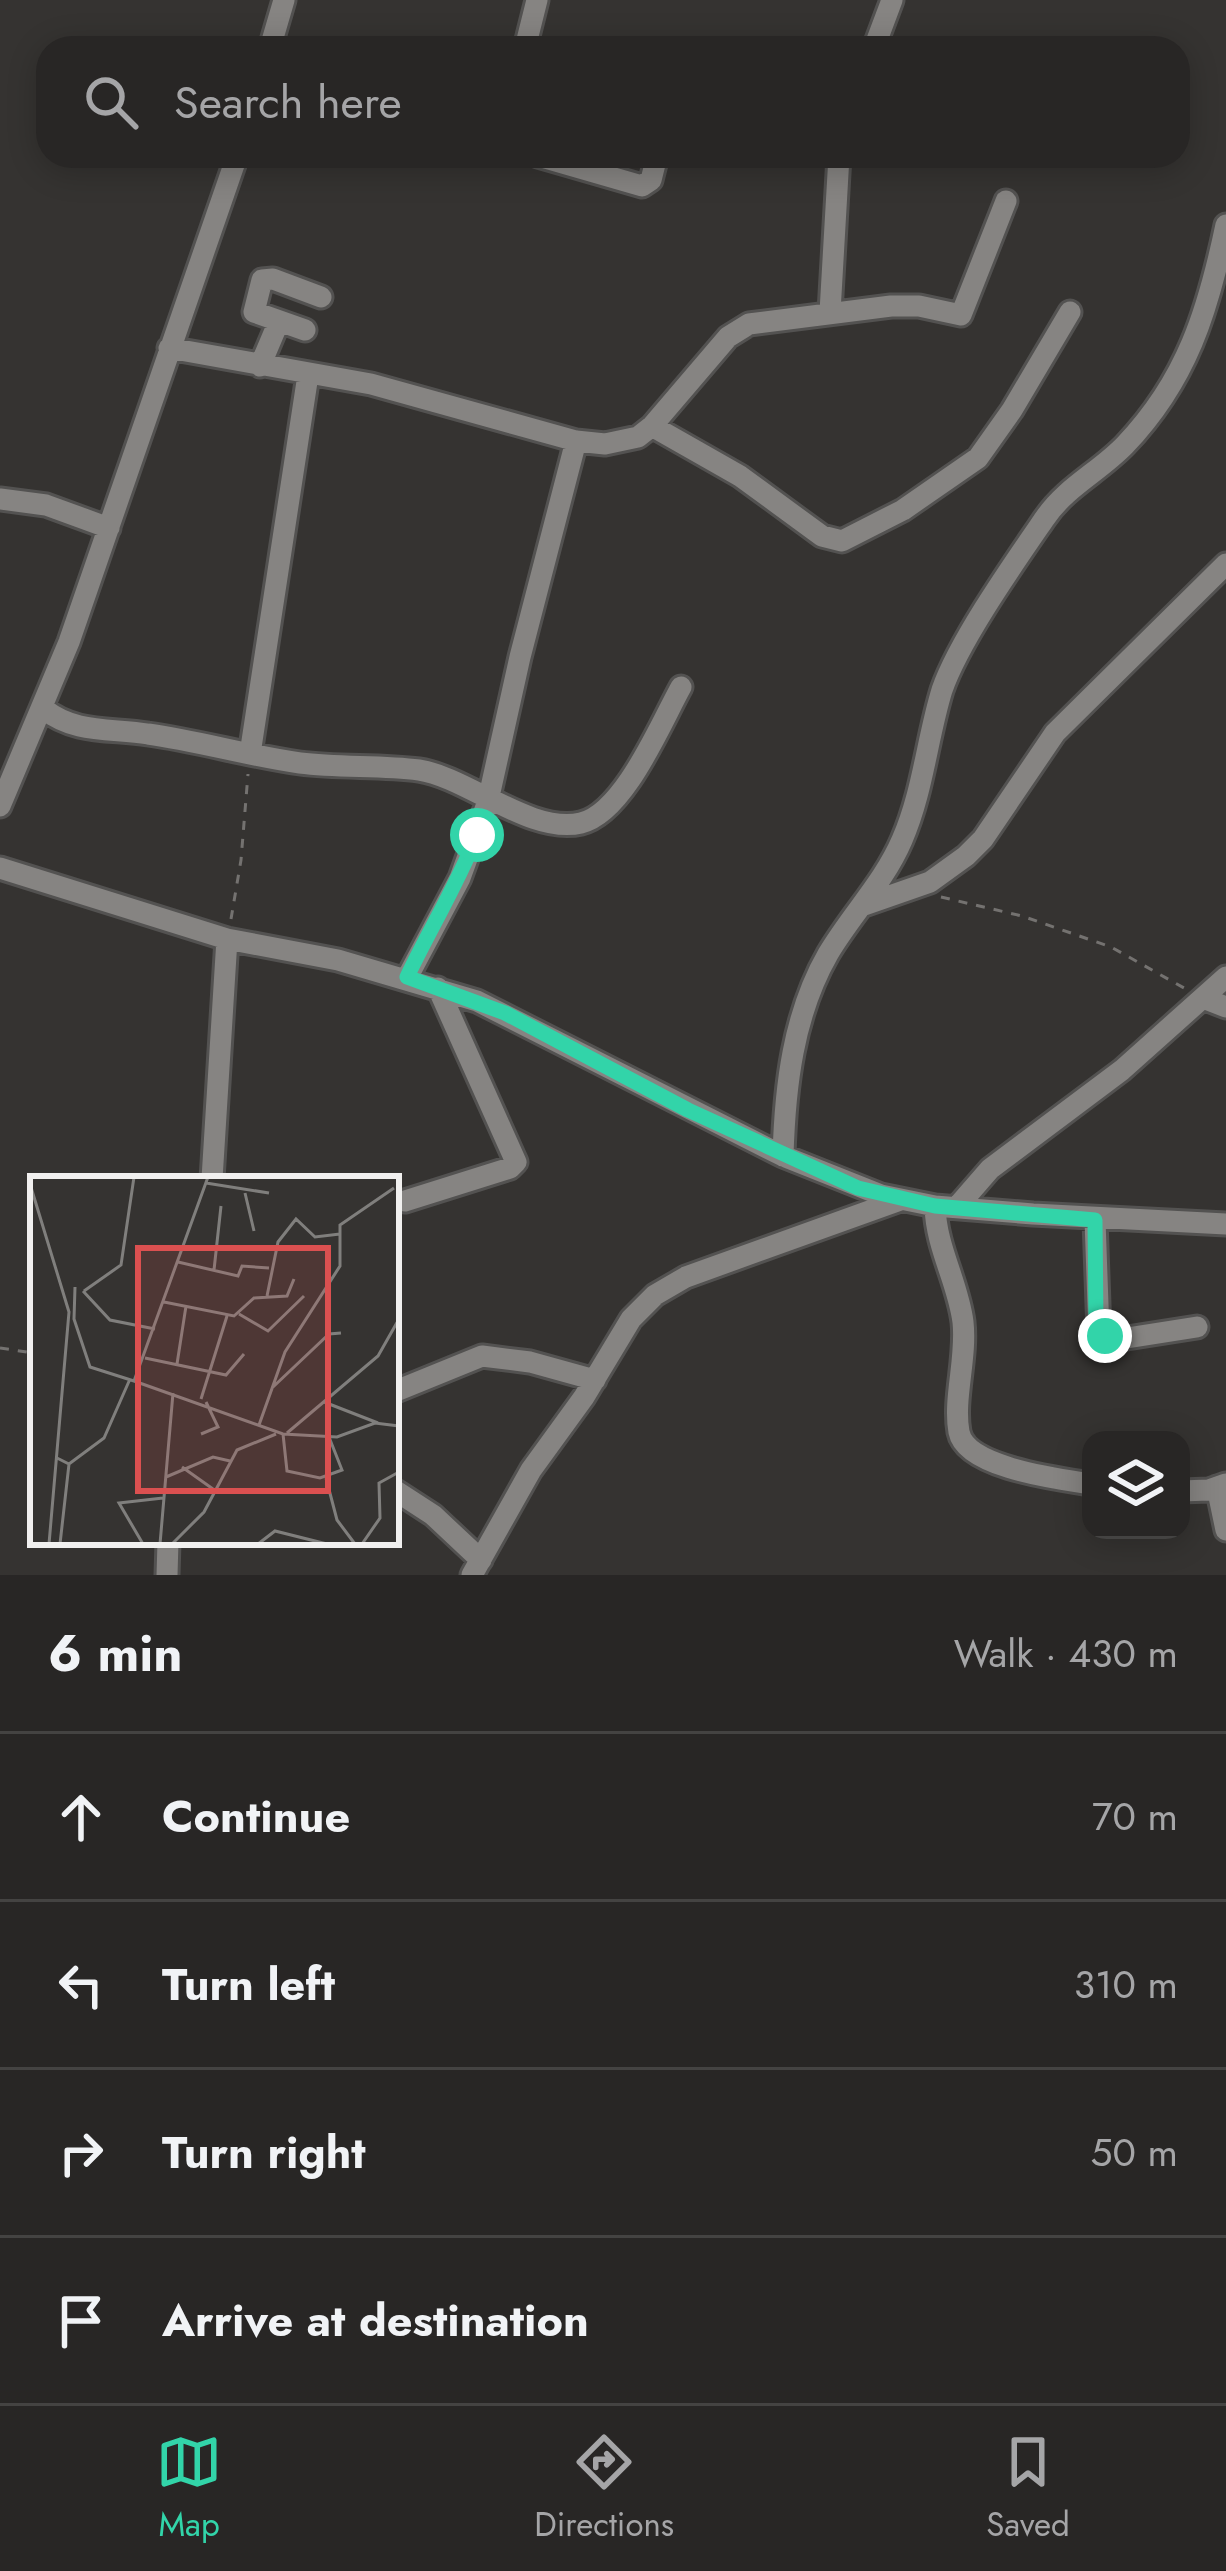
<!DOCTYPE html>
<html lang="en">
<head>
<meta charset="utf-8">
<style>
	body { margin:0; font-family:Jost,sans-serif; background:#302e2d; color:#f1f3f6 }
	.controls { position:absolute; right:36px; bottom:36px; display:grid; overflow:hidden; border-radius:24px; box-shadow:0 6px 30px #0003 }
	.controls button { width:108px; height:108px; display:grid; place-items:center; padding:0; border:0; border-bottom:3px solid #444342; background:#282625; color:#f1f3f6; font:60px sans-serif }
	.stop { position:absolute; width:36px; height:36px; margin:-27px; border:9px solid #32d4a9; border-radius:50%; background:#fff }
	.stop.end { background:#32d4a9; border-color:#fff; box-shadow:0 3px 12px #0008 }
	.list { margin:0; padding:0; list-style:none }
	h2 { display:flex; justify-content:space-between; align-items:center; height:156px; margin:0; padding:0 48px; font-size:51px }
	h2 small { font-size:39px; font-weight:400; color:#a5a5a7 }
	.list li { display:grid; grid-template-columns:78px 1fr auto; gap:36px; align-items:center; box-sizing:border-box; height:168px; padding:0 48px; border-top:3px solid #444342 }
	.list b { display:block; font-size:45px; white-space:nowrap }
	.list em { font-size:39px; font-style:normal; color:#a5a5a7 }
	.icon { flex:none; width:66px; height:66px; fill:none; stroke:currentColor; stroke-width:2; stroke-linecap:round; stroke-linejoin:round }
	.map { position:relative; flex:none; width:1226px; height:1575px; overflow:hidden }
	.search { position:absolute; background:#282625; box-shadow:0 6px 30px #0003; left:36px; right:36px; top:36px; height:132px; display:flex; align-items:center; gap:30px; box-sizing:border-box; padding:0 42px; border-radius:36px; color:#a5a5a7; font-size:45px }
	.sheet { height:828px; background:#282625 }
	nav { display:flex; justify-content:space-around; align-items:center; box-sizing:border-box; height:168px; border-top:3px solid #444342; background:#282625; font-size:33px; color:#a5a5a7 }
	nav a { display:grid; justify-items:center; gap:6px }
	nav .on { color:#32d4a9 }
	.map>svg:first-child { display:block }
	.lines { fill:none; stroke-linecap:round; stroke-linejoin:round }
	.minor-casing { stroke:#535251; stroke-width:27 }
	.path { stroke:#747270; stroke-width:3; stroke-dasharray:9 9; stroke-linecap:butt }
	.minor { stroke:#868482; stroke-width:21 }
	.route { stroke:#32d4a9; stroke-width:15 }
	.inset-road { fill:none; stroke:#807f7d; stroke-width:3 }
	.view { fill:#db5050; fill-opacity:0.15; stroke:#db5050; stroke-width:6 }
	.inset-edge { fill:none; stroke:#f1f0ef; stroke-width:6 }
</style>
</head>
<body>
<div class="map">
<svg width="1226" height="1575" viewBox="0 0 1226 1575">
	<rect width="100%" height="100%" fill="#353331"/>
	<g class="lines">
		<defs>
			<path id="minor" d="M270 48 284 0
				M525 48 537 0
				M874 48 892 0
				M538 156 642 186 651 180 657 156
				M830 312 839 156
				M305 330 254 312 262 280 273 279 321 297
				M169 348 371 384 576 441 605 444 638 437 652 426 728 337 749 324 891 306H919L961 315 1006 201
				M260 366 279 321
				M652 426 740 476 822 536 842 541 903 510 978 458 1012 410 1070 312
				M0 499 46 505 109 528
				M44 709C75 734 111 728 148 734 199 741 249 756 300 763 340 768 380 765 419 770 467 777 531 835 581 823 624 813 661 723 681 687
				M250 754 308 375
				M0 806 69 642 237 156
				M0 868 227 939 338 960 477 1001 783 1156 881 1195 935 1206 1033 1214 1226 1224
				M864 905 930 882 966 856 983 839 1055 733 1226 564
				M407 978 460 878 488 801 520 657 576 441
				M1203 998 1226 1007
				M783 1156C785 1087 793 1015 828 954 851 915 884 882 902 840 923 792 927 739 942 690 959 641 1014 563 1045 518 1066 487 1099 472 1125 445 1187 380 1208 311 1226 225
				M212 1179 227 939
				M405 1201 510 1168 516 1162 438 988
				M935 1206C936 1248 958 1282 963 1322 967 1358 953 1399 959 1432 966 1468 1060 1479 1091 1484
				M957 1207 990 1169 1122 1070 1226 977
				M1095 1220 1099 1333 1127 1338 1197 1327
				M396 1391 482 1356 530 1362 595 1380
				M1217 1487 1226 1530
				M396 1491 433 1515 481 1560
				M1181 1491 1209 1490 1226 1484
				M167 1575 168 1542
				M472 1575 531 1470 584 1397 631 1319 655 1295 686 1277 900 1200"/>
		</defs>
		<!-- minor casing -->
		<use href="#minor" class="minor-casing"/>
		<!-- path -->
		<path class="path" d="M941 897 1022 916 1111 947 1184 988
			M231 919 241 860 248 774
			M0 1348 33 1353"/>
		<!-- minor -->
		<use href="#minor" class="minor"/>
	</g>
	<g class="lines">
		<!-- route -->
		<path class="route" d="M477 835C457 885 430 929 407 977L505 1013 688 1110 858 1188 935 1206 1095 1220 1096 1323 1105 1336"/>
	</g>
	<!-- overview -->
	<g transform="translate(30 1176)">
		<rect width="369" height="369" fill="#353331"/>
		<path class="inset-road" d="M178 1 104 205 253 258 307 261 345 247 369 250M176 7 239 17M0 8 39 136 19 368M215 17 224 55M148 86 208 100 212 90 239 92M184 94 191 30M45 111 44 143 60 191 104 205M53 115 80 144 125 153M54 115 91 89 104 1M237 120 248 66 266 43 285 61 310 58M134 126 204 140 224 122 257 120 264 103M209 138 238 155 274 120M115 182 196 199 214 178M147 188 156 130M243 211 299 158 311 157M171 223 197 140M294 226 348 247M229 249 255 176 310 90V49L364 12M257 257 348 180 369 143M171 258 188 251 176 226M253 258 257 295 290 302 312 294 299 261M27 282 39 288 74 262 100 203M152 291 183 313M136 301 183 281 200 285M296 302 307 344 325 368M30 368 39 288M113 368 89 327 133 322M130 368 143 217M142 368 174 336 207 274 246 258M228 368 245 355 297 368M332 368 350 342 349 307 369 296"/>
		<path class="view" d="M108 72H298V315H108Z"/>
		<rect width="369" height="369" class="inset-edge"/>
	</g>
</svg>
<div class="controls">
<button><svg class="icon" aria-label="layers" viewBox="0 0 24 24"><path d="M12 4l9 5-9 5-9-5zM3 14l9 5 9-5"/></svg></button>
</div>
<div class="stop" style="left:477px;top:835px"></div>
<div class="stop end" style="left:1105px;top:1336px"></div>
<div class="search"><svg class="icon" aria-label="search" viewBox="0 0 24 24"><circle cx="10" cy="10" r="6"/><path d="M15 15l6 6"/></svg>Search here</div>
</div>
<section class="sheet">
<h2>6 min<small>Walk · 430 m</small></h2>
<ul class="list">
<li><svg class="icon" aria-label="ahead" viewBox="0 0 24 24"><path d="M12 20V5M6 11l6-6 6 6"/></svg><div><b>Continue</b></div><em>70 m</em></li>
<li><svg class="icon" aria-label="left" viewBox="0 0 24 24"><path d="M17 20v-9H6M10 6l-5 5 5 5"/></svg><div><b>Turn left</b></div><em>310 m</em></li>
<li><svg class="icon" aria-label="right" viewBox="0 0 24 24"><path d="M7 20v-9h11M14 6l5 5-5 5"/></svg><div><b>Turn right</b></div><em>50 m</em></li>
<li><svg class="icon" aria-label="arrive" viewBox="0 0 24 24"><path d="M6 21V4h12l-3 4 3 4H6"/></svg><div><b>Arrive at destination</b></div></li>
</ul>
</section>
<nav>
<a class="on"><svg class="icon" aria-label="map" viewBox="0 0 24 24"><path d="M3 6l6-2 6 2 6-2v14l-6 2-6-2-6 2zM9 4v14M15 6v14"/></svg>Map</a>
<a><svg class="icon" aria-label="directions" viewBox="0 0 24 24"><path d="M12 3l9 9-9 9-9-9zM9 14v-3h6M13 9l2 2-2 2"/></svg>Directions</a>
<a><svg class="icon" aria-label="saved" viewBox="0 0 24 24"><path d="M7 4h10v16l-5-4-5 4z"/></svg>Saved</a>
</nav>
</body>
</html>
